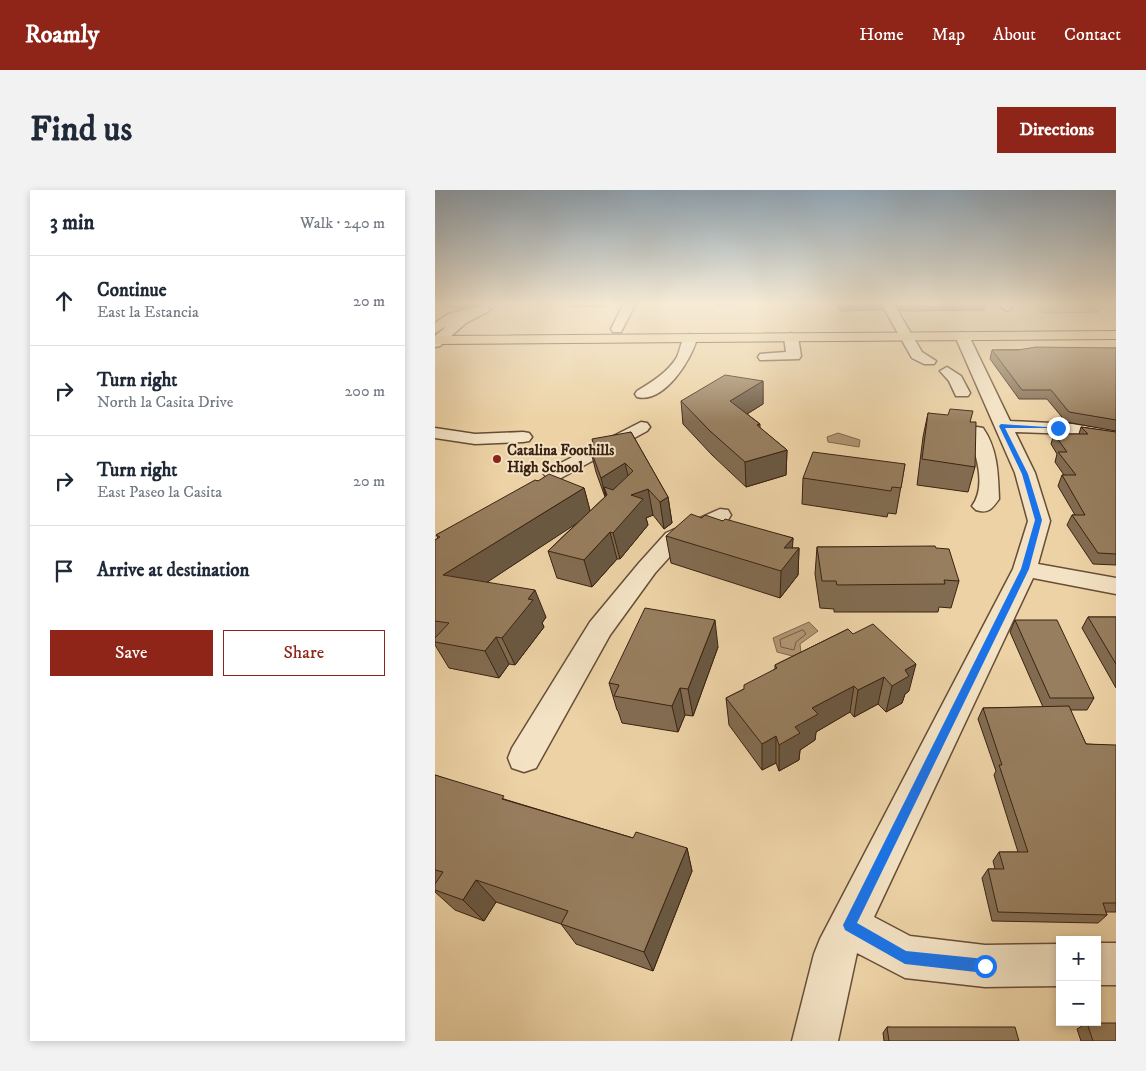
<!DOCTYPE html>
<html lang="en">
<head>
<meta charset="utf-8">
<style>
	body { margin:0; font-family:"IM FELL DW Pica",serif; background:#f2f2f3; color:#1f2937 }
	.controls { position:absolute; right:15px; bottom:15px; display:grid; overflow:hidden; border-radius:0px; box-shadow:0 2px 8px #0003 }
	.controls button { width:45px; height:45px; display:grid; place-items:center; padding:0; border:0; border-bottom:1px solid #e0e1e3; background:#fff; color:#1f2937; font:25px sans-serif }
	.stop { position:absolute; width:15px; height:15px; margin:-11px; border:4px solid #1a73e8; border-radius:50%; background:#fff }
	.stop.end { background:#1a73e8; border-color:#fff; box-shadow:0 1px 5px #0008 }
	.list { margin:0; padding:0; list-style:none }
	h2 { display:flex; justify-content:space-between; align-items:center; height:65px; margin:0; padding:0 20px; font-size:21px }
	h2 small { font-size:16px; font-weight:400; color:#747a83 }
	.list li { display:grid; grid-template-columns:32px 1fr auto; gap:15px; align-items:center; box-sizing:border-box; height:90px; padding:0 20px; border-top:1px solid #e0e1e3 }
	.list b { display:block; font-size:19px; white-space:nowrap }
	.list p { margin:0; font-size:16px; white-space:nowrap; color:#747a83 }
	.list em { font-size:16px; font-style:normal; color:#747a83 }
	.actions { display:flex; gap:10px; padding:15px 20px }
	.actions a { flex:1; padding:11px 0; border:1px solid #8f2418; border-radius:0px; text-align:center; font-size:18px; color:#8f2418 }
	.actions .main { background:#8f2418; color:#fff }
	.icon { flex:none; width:28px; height:28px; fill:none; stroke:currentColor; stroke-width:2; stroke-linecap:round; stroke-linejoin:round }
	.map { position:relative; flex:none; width:681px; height:851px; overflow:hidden; border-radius:0px }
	header { display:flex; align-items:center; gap:30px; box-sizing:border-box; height:70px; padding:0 25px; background:#8f2418; color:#fff }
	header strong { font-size:24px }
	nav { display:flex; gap:28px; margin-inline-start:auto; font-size:18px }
	.intro { display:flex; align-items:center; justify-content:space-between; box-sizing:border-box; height:120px; padding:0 30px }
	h1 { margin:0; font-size:35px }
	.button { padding:12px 22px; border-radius:0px; background:#8f2418; color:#fff; font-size:18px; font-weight:700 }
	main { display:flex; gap:30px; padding:0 30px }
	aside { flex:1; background:#fff; border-radius:0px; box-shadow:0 2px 8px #0003 }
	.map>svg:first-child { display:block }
	.green { fill:#ceb48c; stroke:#846b4f }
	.water { fill:#b09673; stroke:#81684c }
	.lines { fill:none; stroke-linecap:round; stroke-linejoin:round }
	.shore { stroke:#765c42; stroke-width:1 }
	.minor-casing { stroke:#674e37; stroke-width:3 }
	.major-casing { stroke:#3b2212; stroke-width:2 }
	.minor { fill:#f3e2c4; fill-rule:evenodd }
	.major { fill:#ecd2a5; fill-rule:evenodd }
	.wall { fill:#826c51; stroke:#3b2212 }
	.shaded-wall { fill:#6a5842; stroke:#3b2212 }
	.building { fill:#977e5e; stroke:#3b2212 }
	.route { fill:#1a73e8 }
	.poi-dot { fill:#8f2418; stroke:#f3e2c4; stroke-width:2 }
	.labels { text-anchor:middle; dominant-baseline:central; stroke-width:4; stroke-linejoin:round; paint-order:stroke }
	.far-poi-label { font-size:15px; font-weight:bold; fill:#3b2212; stroke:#f3e2c4; text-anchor:start }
</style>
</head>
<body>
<header>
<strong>Roamly</strong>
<nav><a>Home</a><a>Map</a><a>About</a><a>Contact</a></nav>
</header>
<div class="intro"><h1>Find us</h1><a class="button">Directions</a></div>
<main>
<aside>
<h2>3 min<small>Walk · 240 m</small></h2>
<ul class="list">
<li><svg class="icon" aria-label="ahead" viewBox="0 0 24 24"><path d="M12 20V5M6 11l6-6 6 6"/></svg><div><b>Continue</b><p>East la Estancia</p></div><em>20 m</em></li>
<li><svg class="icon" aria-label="right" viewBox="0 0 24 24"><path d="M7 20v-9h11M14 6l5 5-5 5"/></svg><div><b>Turn right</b><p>North la Casita Drive</p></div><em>200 m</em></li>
<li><svg class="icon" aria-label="right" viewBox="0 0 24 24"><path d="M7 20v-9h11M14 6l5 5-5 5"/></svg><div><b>Turn right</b><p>East Paseo la Casita</p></div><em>20 m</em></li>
<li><svg class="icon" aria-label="arrive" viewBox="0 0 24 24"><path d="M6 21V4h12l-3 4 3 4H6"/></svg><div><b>Arrive at destination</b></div></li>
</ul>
<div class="actions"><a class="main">Save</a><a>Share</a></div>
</aside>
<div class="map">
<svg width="681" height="851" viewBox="0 0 681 851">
	<rect width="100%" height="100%" fill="#ecd2a5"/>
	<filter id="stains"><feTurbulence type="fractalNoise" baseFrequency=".004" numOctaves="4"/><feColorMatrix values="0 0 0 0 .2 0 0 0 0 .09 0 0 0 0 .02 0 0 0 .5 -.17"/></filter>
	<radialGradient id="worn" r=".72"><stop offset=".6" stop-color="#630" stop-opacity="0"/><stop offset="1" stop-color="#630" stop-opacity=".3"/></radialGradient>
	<!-- green -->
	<path class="green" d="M595 113H651L664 122 607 123Z"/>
	<!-- water -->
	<path class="water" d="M403 243 425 250 424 257 393 252 392 247Z
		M374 432 383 441 365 454 366 463 361 467 342 462 338 448Z"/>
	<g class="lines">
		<!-- shore -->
		<path class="shore" d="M368 440 371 444 361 452 359 460 346 457 345 450Z"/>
		<defs>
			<path id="minor" d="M189 113H201L186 142H178L176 139Z
				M446 113H458L487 162 501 171 499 174H489L477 168Z
				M562 113H575L578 117 572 121Z
				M50 115 56 119 54 121 31 133 5 156 0 157V146L12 136 0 143V133L13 124Z
				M527 142 534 146 575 231 637 234 681 241V251L637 244 580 242 600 283 615 331 603 374 681 388V404L598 388 439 727 475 746 550 755 625 754V796L550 797 470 788 422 763 403 851H357L379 764 385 749 578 379 593 331 580 283 520 146Z
				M356 143 363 147 366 166 364 169 325 170 323 167 325 164 351 162 349 147Z
				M255 144 262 148C257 169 229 214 202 207L200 204 202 201C217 192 233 182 242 167 246 159 246 146 255 144Z
				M512 177 526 186 535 203 533 206H521L514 191 505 181Z
				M206 232 212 233 215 237 212 241 126 288H112L109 284 112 280Z
				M542 237 548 238C563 260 563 284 564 309 557 319 553 324 541 320L537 316C552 296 541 264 533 242L536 238Z
				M0 238 40 244 88 242 94 243 97 247 94 251 88 252 40 254 0 248Z
				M285 319 293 320 296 325 293 330 247 353 220 383 175 445 101 578 89 582 77 578 73 568 77 558 155 432 204 373 231 343Z
				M662 753H681V795H662Z"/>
			<path id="major" d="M681 141V149L0 154V146Z"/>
		</defs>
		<!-- minor casing -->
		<use href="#minor" class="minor-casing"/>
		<!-- major casing -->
		<use href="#major" class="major-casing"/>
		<!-- minor -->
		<use href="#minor" class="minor"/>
		<!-- major -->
		<use href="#major" class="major"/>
	</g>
	<!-- wall -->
	<path class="wall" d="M2 113H42L24 119Z
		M135 113H175L173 116 135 117Z
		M401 113H449L448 120 405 121Z
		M459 113H550L549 120 473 121 464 120Z
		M681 158V241L631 232 612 209H584L555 169 557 160Z
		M328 191V214L312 224 325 234V238L352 260 351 285 311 297 277 265 248 234 246 211Z
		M493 223 535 232 540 277 533 302 482 295 488 247Z
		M646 237 681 242V375L658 374 632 335 637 325H640L623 296 627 285H629L620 272 622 264 616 254 619 244H644Z
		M196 242 233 307 237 333 229 339 218 325 211 328 213 335 185 369H182L157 397 122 388 113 361 143 332 52 392 111 427 107 433 109 437 80 475 74 474 64 488 14 478 0 455V350L3 348 1 345 103 291 149 298 155 321 170 307 161 282 155 258 159 257Z
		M470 274 461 324 453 323 452 327 367 314 368 288Z
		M267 328 288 331 358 348 357 358H364L363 385 345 408 236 373 231 346Z
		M382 357 501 358 524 391 516 418 504 417 503 422H399V419L385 418 380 384Z
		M653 427H681V498L647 438Z
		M580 430 659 508 652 520H635L651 554 681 556V722H671L672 725 663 733 557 731 547 688 553 679H560L558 671 564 662H583L559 585 561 581 543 529 548 518 608 517 575 442Z
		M413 439 474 501 470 504 467 513 451 522 443 514 419 527 415 522 381 542 380 550 365 560 364 570 344 581 341 573 327 580 294 535 291 508 309 499 340 479V475Z
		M283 457 258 526 250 525 243 542 187 533 183 521 182 520 174 493Z
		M0 585 72 610 198 648 252 658 257 681 218 781 141 754 126 734 61 712 49 731 20 720 0 702Z
		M652 833 681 851H646L642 839Z
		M452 837 584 851H449L448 843Z"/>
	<!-- shaded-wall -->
	<path class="shaded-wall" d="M22 113H42L24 119Z
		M283 113H312L283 116Z
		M328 191V214L296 234 295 211Z
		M352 260 351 285 311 297 310 272Z
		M190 273 196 298 172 305 169 297 173 313H172L166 288Z
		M149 298 156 324 22 412 8 385Z
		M213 299 218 325 211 328 213 335 185 369 178 343 196 305Z
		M233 307 237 333 229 339 225 312Z
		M175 342 182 369 157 397 149 370Z
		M358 348 357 366 364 358 363 385 345 408 346 381 349 358Z
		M100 400 111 427 107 433 109 437 80 475 67 448 93 409Z
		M280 430 283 457 258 526 253 499Z
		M61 447 74 474 64 488 50 461Z
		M481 474 474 501 470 504 467 513 451 522 457 496 470 480Z
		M449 487 443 514 419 527 423 500Z
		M419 496 415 522 381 542 380 550 365 560 364 570 344 581V555L360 537 377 518Z
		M245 498 250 525 243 542 237 516Z
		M341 546V573L327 580V554Z
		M252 658 257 681 218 781 209 762Z
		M41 690 61 712 49 731 28 710Z"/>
	<!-- building -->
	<path class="building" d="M601 157 681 158V230L634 222 616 200H587L557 160H583Z
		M290 185 328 191 295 211 325 234 322 235 352 260 310 272 275 241 246 211Z
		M515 219 538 221 535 232H541L540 277 487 269 493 223 513 225Z
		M646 237 681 242V364L663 363 637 325H650L627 285H641L623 262H632L619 244H653Z
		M196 242 233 307 225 312 213 299 196 305 208 309 178 343 175 342 149 370 113 361 172 305 169 297 178 300 198 281 190 273 166 288 155 258 159 257 157 249Z
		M378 262 470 274 466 298 457 297 456 301 368 288Z
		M114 284 149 298 8 385 100 400 93 409 98 410 67 448 61 447 50 461 0 452V448L14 433 0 431V350L5 347 1 345 100 290 103 291Z
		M256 324 267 328 270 325 288 331 290 329 358 348 349 358H364L346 381 231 346Z
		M500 356 501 358 514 359 524 391 509 390 510 394 402 395 401 391H387L382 357Z
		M210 418 280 430 253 499 245 498 237 516 179 506 184 495 174 493Z
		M653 427H681V474Z
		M580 430H622L659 508H615Z
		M438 434 481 474 470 480 474 486 457 496 449 487 423 500 419 496 377 518 383 524 360 537 365 543 344 555 341 546 327 554 291 508 309 499V495L342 478 340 475 413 439 418 444Z
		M634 516 651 554 681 555V713H668L672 725 563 722 553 679H569L564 662H593L564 575H567L548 518Z
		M0 585 69 606 67 609 198 648 201 642 252 658 209 762 126 734 133 721 41 690 28 710 0 700V694L8 682 0 680Z
		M652 833H681V851H658Z
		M452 837H580L584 851H454Z"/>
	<!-- sky -->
	<linearGradient id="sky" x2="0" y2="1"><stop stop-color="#91a8b9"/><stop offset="0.49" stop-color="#f6ebd6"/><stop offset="1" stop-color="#f6ebd6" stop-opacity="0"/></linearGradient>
	<rect width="681" height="232" fill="url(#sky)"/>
	<!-- route -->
	<path class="route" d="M566 234 626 238H570L593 284 607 330 594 379 422 733 471 761 550 769 555 771 557 776 555 781 550 783 470 774 410 740 408 735 586 379 600 330 587 284 564 236Z"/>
	<!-- markers -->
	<circle class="poi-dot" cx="62" cy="269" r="5"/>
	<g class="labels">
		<!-- far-poi labels -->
		<g class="far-poi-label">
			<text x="72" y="260">Catalina Foothills<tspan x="72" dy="17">High School</tspan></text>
		</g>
	</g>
	<rect width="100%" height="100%" filter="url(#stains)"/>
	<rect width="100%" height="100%" fill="url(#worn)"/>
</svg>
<div class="controls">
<button>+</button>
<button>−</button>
</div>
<div class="stop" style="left:550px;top:776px"></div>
<div class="stop end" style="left:623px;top:238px"></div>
</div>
</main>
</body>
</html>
